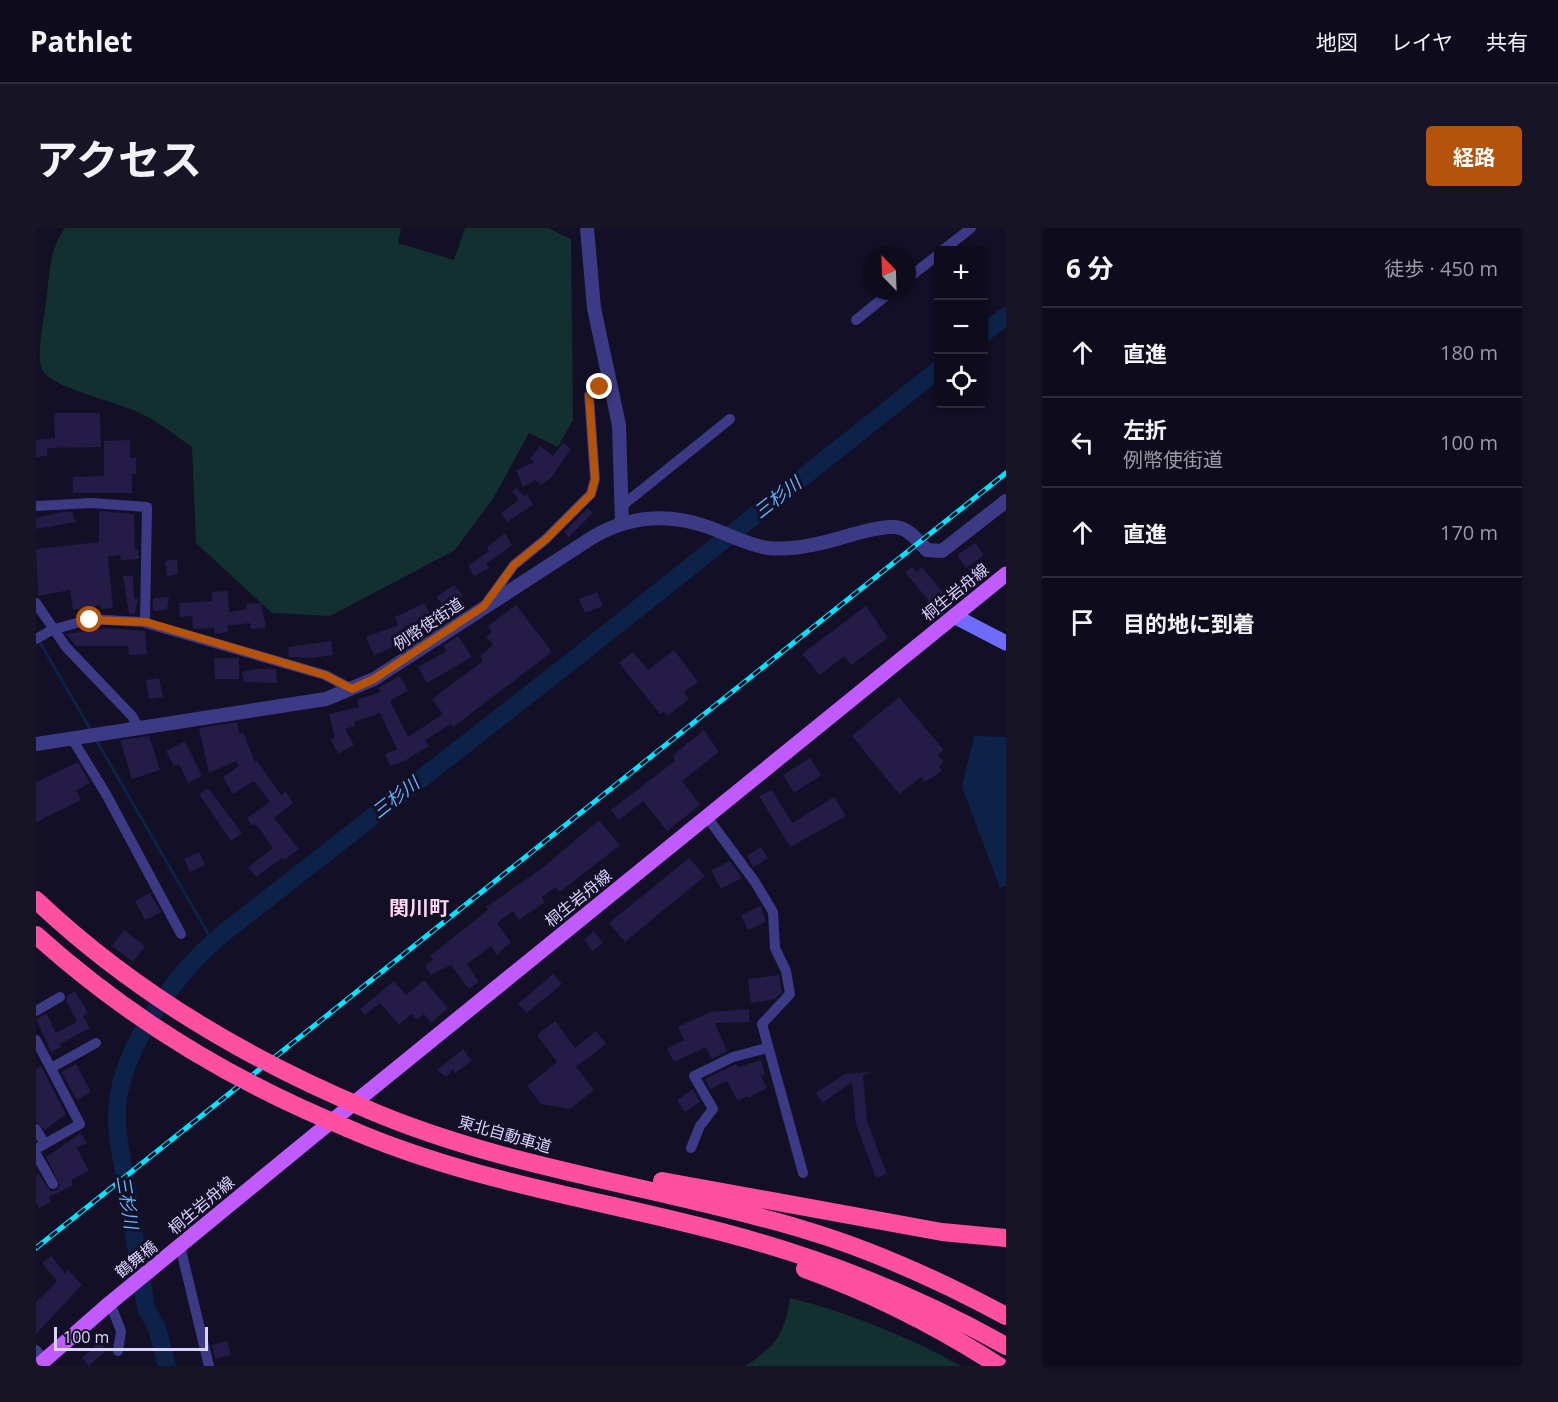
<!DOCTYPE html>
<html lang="ja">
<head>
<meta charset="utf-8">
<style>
	body { margin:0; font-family:"Open Sans","Noto Sans JP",sans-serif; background:#171425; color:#f1f3f6 }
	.controls { position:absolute; right:18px; top:18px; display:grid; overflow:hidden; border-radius:6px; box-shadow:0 2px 4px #0004 }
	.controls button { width:54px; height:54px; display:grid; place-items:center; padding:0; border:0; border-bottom:2px solid #2e2b3b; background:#0e0b1c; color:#f1f3f6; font:30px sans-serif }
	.compass { position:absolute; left:826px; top:18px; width:54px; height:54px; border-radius:50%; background:#0e0b1c; box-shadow:0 2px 4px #0004; rotate:337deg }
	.scale { position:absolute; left:18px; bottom:15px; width:154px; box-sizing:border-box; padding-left:6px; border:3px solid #d9d4ff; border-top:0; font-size:16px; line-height:21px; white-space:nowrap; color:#d9d4ff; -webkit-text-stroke:4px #130f26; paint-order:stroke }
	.stop { position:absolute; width:18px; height:18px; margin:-14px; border:4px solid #b45309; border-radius:50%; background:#fff }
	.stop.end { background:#b45309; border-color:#fff; box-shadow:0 2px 6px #0008 }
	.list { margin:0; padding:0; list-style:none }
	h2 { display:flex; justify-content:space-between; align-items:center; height:78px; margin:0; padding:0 24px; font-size:26px }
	h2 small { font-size:20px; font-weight:400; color:#9b9ba3 }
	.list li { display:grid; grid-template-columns:39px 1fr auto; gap:18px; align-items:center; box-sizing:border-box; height:90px; padding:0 24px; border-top:2px solid #2e2b3b }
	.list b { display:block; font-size:22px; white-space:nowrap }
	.list p { margin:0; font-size:20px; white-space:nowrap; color:#9b9ba3 }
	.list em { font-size:20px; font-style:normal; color:#9b9ba3 }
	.icon { flex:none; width:33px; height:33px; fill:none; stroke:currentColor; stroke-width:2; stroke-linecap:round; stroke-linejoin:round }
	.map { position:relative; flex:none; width:970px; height:1138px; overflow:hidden; border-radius:6px }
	header { display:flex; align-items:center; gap:36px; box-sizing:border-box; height:84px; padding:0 30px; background:#0e0b1c; border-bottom:2px solid #2e2b3b }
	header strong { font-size:28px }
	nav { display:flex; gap:33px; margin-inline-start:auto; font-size:21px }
	.intro { display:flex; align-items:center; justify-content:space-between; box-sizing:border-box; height:144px; padding:0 36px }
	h1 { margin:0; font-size:42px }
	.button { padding:15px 27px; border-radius:6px; background:#b45309; color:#fff; font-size:21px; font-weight:700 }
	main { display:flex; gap:36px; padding:0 36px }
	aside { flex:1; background:#0e0b1c; border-radius:6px; box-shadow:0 2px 4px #0004 }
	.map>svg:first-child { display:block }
	.green { fill:#12302f }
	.water { fill:#0c2248 }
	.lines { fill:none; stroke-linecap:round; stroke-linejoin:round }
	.stream { stroke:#0c2248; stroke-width:3 }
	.river { stroke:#0c2248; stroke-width:18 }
	.building { fill:#241b47 }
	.minor { stroke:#3d3a85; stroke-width:10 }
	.tertiary { stroke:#3d3a85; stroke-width:14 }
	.secondary { stroke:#6f6bff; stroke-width:15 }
	.primary { stroke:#c25bff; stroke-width:15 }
	.motorway { stroke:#ff4fa3; stroke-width:18 }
	.rail-casing { stroke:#00e5ff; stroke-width:5 }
	.rail { stroke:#130f26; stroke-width:3; stroke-dasharray:9; stroke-linecap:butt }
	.motorway-bridge { stroke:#ff4fa3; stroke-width:18 }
	.route { stroke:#b45309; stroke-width:8 }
	.labels { text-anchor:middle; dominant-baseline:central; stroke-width:6; stroke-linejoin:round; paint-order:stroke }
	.street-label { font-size:16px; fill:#d9d4ff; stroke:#130f26 }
	.water-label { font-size:18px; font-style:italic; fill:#62b6ff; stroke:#130f26 }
	.quarter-label { font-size:20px; font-weight:bold; fill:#ffd6f0; stroke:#130f26 }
</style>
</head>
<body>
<header>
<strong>Pathlet</strong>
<nav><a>地図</a><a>レイヤ</a><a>共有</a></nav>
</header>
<div class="intro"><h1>アクセス</h1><a class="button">経路</a></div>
<main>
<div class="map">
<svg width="970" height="1138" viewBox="0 0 970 1138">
	<rect width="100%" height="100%" fill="#130f26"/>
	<!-- green -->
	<path class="green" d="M29 0H365L362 15 418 32 429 0H512L535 11 537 192 522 219 493 205 458 269 419 322 294 388 236 385 160 315 156 219C140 208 124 195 106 186 84 174 19 162 6 142 0 126 8 91 10 74 14 46 12 24 29 0Z
		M754 1070C815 1085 870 1108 925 1138H709C739 1119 749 1106 754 1070Z"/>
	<!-- water -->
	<path class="water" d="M938 508 970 509V658L964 660 926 559Z"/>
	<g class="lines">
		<!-- stream -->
		<path class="stream" d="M2 411 56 504
			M59 510 177 714"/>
		<!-- river -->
		<path class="river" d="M948 105 970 88
			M131 1138 121 1100 110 1080C103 1039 97 998 90 957 86 929 78 900 82 871 91 812 143 741 189 704L532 436 903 141"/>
	</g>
	<!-- building -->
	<path class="building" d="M18 185H64L65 219 11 220V228L0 229V212L19 210Z
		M94 212V230H100V246H96V265H37V249L68 248V213Z
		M527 215 535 221 515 250 505 257 499 252 487 259 480 242 498 234 494 230 504 218 517 228Z
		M480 260 488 268 491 266 497 277 471 294 465 285 483 272 476 263Z
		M552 280 557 285 533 309 528 304Z
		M63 283 98 286 99 322H102L103 331 85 332 84 327 72 329 77 380 65 381 64 377 37 382 34 362 2 368 0 321 63 314Z
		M26 284H36L40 294 0 301V290Z
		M469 305 476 317 450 336 453 340 438 348 432 338 453 323 451 319Z
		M939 315 948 327 930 340 921 327Z
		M141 331 142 346 131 348 129 333Z
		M876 339 880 344 886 339 910 368 897 378 869 344Z
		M87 348H97L98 371H102L99 385 93 386Z
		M418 357 427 368 410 381 400 369Z
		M192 363 193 384 211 381 210 376 225 375 230 400 215 401 214 395 191 398 192 404 179 406 178 400 157 401 156 388 144 389 143 375 176 373V364Z
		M561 364 567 378 549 385 543 371Z
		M133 369 131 382 117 383V370Z
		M388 375 396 389 373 401 374 404 362 408 365 416 338 427 330 409 362 397 359 389Z
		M480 377 516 424 417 499 415 496 389 512 393 518 368 533 354 538 349 526 361 521 344 485 318 494 319 498 309 501 318 517 302 526 295 512 299 510 293 486 323 479 321 472 345 464 342 460 364 448 372 462 354 473 372 509 407 486 396 471 447 433 444 428 457 417 450 409 456 404 452 398Z
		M830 378 852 410 815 437 808 428 784 447 766 426Z
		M70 400 109 403 111 426 93 427 92 418H40L30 406Z
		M422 408 436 429 391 455 382 439 411 423 407 418Z
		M295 413 297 427 277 430 253 429 252 419Z
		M638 422 662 454 648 464 653 471 631 488 628 484 624 486 583 435 597 424 612 442Z
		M178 430H203V451H179Z
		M220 441H240L241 455 208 454 206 444Z
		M123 450 127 469 113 471 110 452Z
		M863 469 908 522 901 527 908 533 903 539 906 543 889 554 885 549 863 566 816 508Z
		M201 494 203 506 207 504 219 534 221 533 245 567 250 564 257 575 238 590 263 621 248 632 246 630 220 649 212 639 237 620 223 600 218 596 216 598 211 590 234 574 218 553 197 566 187 549 203 538 200 533 173 545 163 500Z
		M668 502 683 524 646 553 664 577 631 603 607 573 583 592 575 582 639 533 637 527Z
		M113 508 124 542 96 551 84 512Z
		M149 513 166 548 152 555 143 536 138 538 130 523Z
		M774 530 785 547 758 565 747 547Z
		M42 534 54 555 40 562 45 572 0 594V554Z
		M172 560 206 605 195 613 163 566Z
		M736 562 756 595 798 569 810 588 754 619 723 568Z
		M563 592 584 617 524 664 520 659 506 669 509 674 483 692 477 683 461 695 475 714 461 727 455 718 431 736 443 754 433 761 415 737 395 747 389 738 397 732 394 728 452 682 450 679 505 641Z
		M725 619 732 630 717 639 711 628Z
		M163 624 169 637 154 644 148 631Z
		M653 630 669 648 589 714 573 695Z
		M694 633 706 650 685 661 675 642Z
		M114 665 125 684 109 692 99 673Z
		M725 678 730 694 712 702 705 687Z
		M88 702 109 718 97 734 76 718Z
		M558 703 567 715 557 723 548 712Z
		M517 746 526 756 491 785 482 776Z
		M743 747 746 764 739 771 715 775 712 751Z
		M388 752 412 780 395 795 388 786 381 792 375 786 363 797 344 775 329 787 324 781 358 753 370 767Z
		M39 763 52 785 47 788 54 800 24 816 25 819 15 824 0 791 11 786 20 805 37 796 41 793 30 773 31 768Z
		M713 781V794L679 795 691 823 676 831 670 819 638 834 631 821 648 812 642 799 674 784Z
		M519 793 539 820 560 803 570 816 540 839 558 862 534 881 505 876 491 858 521 834 501 807Z
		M427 821 436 833 419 845 417 841 410 849 401 842Z
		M725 832 729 846 725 848 731 860 712 870 711 868 702 873 691 853 674 861 669 851 700 836 702 839Z
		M40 836 55 864 41 872 25 844Z
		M5 838 30 886 9 902 0 894V841Z
		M835 844 827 848 831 893 851 946 840 950 820 896 816 854 786 875 780 865 809 846Z
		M657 861 664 874 649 884 641 872Z
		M45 905 51 915 41 920 53 943 35 952 37 957 13 969 15 974 3 980 0 974V948L3 946 14 963 21 962 24 957 10 929Z
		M15 1028 29 1045 32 1042 46 1057 0 1106V1074L21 1053 6 1035Z
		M191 1113 195 1127 179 1131 176 1117Z
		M63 1114 71 1122 53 1138 46 1130Z"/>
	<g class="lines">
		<!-- minor -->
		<path class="minor" d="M907 22 935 0
			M871 51 903 26
			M820 92 856 63
			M587 277 694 191
			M0 278 55 275 111 279 109 394
			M452 373 478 337 510 311 555 266 559 251 553 167 574 155
			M0 375 30 419 96 488 102 499
			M0 411 16 402 54 391 106 394 289 447 316 461
			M35 509 70 566 145 706
			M671 589 719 654 737 684 739 720 750 743 754 766 726 796 767 945
			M0 783 24 769
			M0 812 44 896 0 921
			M15 840 60 815
			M0 901 9 916
			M655 920 664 898 677 881 658 848 697 829 731 820
			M0 926 17 956
			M144 1018 173 1138
			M74 1075 85 1103 82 1123
			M0 1122 9 1132"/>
		<!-- tertiary -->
		<path class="tertiary" d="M551 0 558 80 583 197 586 296
			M0 516 290 471 338 451 557 309C593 288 632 285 672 299 692 306 711 317 732 320 761 323 791 314 818 306 831 303 845 298 859 299 873 300 882 313 891 322L906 323 970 273"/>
		<!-- secondary -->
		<path class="secondary" d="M918 388 970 415"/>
		<!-- primary -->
		<path class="primary" d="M2 1138 74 1075 275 910 970 346"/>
		<!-- motorway -->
		<path class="motorway" d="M333 882C471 941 623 958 766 1001 837 1022 905 1053 970 1088
			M311 900C434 954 568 972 697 1007 793 1033 883 1069 970 1118
			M626 953 906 1004 970 1010
			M769 1041C838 1066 901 1098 963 1138"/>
		<defs>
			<path id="rail" d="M0 1020 970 245"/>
		</defs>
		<!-- rail casing -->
		<use href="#rail" class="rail-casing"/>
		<!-- rail -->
		<use href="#rail" class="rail"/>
		<!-- motorway-bridge -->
		<path class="motorway-bridge" d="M0 672C97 764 211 831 333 882
			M0 707C91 789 198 854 311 900"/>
	</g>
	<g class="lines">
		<!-- route -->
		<path class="route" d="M54 392 110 394 289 447 316 461 338 451 448 378 478 337 510 311 555 266 559 251 553 167 564 159"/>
	</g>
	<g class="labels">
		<!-- street labels -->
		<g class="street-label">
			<text transform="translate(919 364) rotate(-39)">桐生岩舟線</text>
			<text transform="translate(392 396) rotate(-34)">例幣使街道</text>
			<text transform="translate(542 670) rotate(-39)">桐生岩舟線</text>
			<text transform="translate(469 906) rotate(16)">東北自動車道</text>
			<text transform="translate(165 977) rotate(-40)">桐生岩舟線</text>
			<text transform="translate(100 1031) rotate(-39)">鶴舞橋</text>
		</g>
		<!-- water labels -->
		<g class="water-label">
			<text transform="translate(741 269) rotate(-38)">三杉川</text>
			<text transform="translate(359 569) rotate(-38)">三杉川</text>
			<text transform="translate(92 974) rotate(81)">三杉川</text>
		</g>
		<!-- quarter labels -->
		<g class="quarter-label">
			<text x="383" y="679">関川町</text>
		</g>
	</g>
</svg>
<div class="controls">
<button>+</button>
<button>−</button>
<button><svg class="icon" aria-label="locate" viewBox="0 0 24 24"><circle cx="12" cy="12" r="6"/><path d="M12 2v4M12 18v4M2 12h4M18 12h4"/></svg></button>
</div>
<svg class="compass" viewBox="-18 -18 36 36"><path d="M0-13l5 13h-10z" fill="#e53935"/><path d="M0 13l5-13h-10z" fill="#9b9ba3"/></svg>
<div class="scale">100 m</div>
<div class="stop" style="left:54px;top:392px"></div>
<div class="stop end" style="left:564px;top:159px"></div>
</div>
<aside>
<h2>6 分<small>徒歩 · 450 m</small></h2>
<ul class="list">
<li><svg class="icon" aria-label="ahead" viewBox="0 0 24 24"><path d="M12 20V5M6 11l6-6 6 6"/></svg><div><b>直進</b></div><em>180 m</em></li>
<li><svg class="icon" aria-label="left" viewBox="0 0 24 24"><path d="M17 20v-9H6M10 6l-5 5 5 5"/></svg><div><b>左折</b><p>例幣使街道</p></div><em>100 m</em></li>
<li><svg class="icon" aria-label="ahead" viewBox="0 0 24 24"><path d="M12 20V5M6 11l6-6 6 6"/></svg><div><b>直進</b></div><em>170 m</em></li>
<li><svg class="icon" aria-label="arrive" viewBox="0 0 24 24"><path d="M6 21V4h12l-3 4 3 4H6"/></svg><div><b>目的地に到着</b></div></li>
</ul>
</aside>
</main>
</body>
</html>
